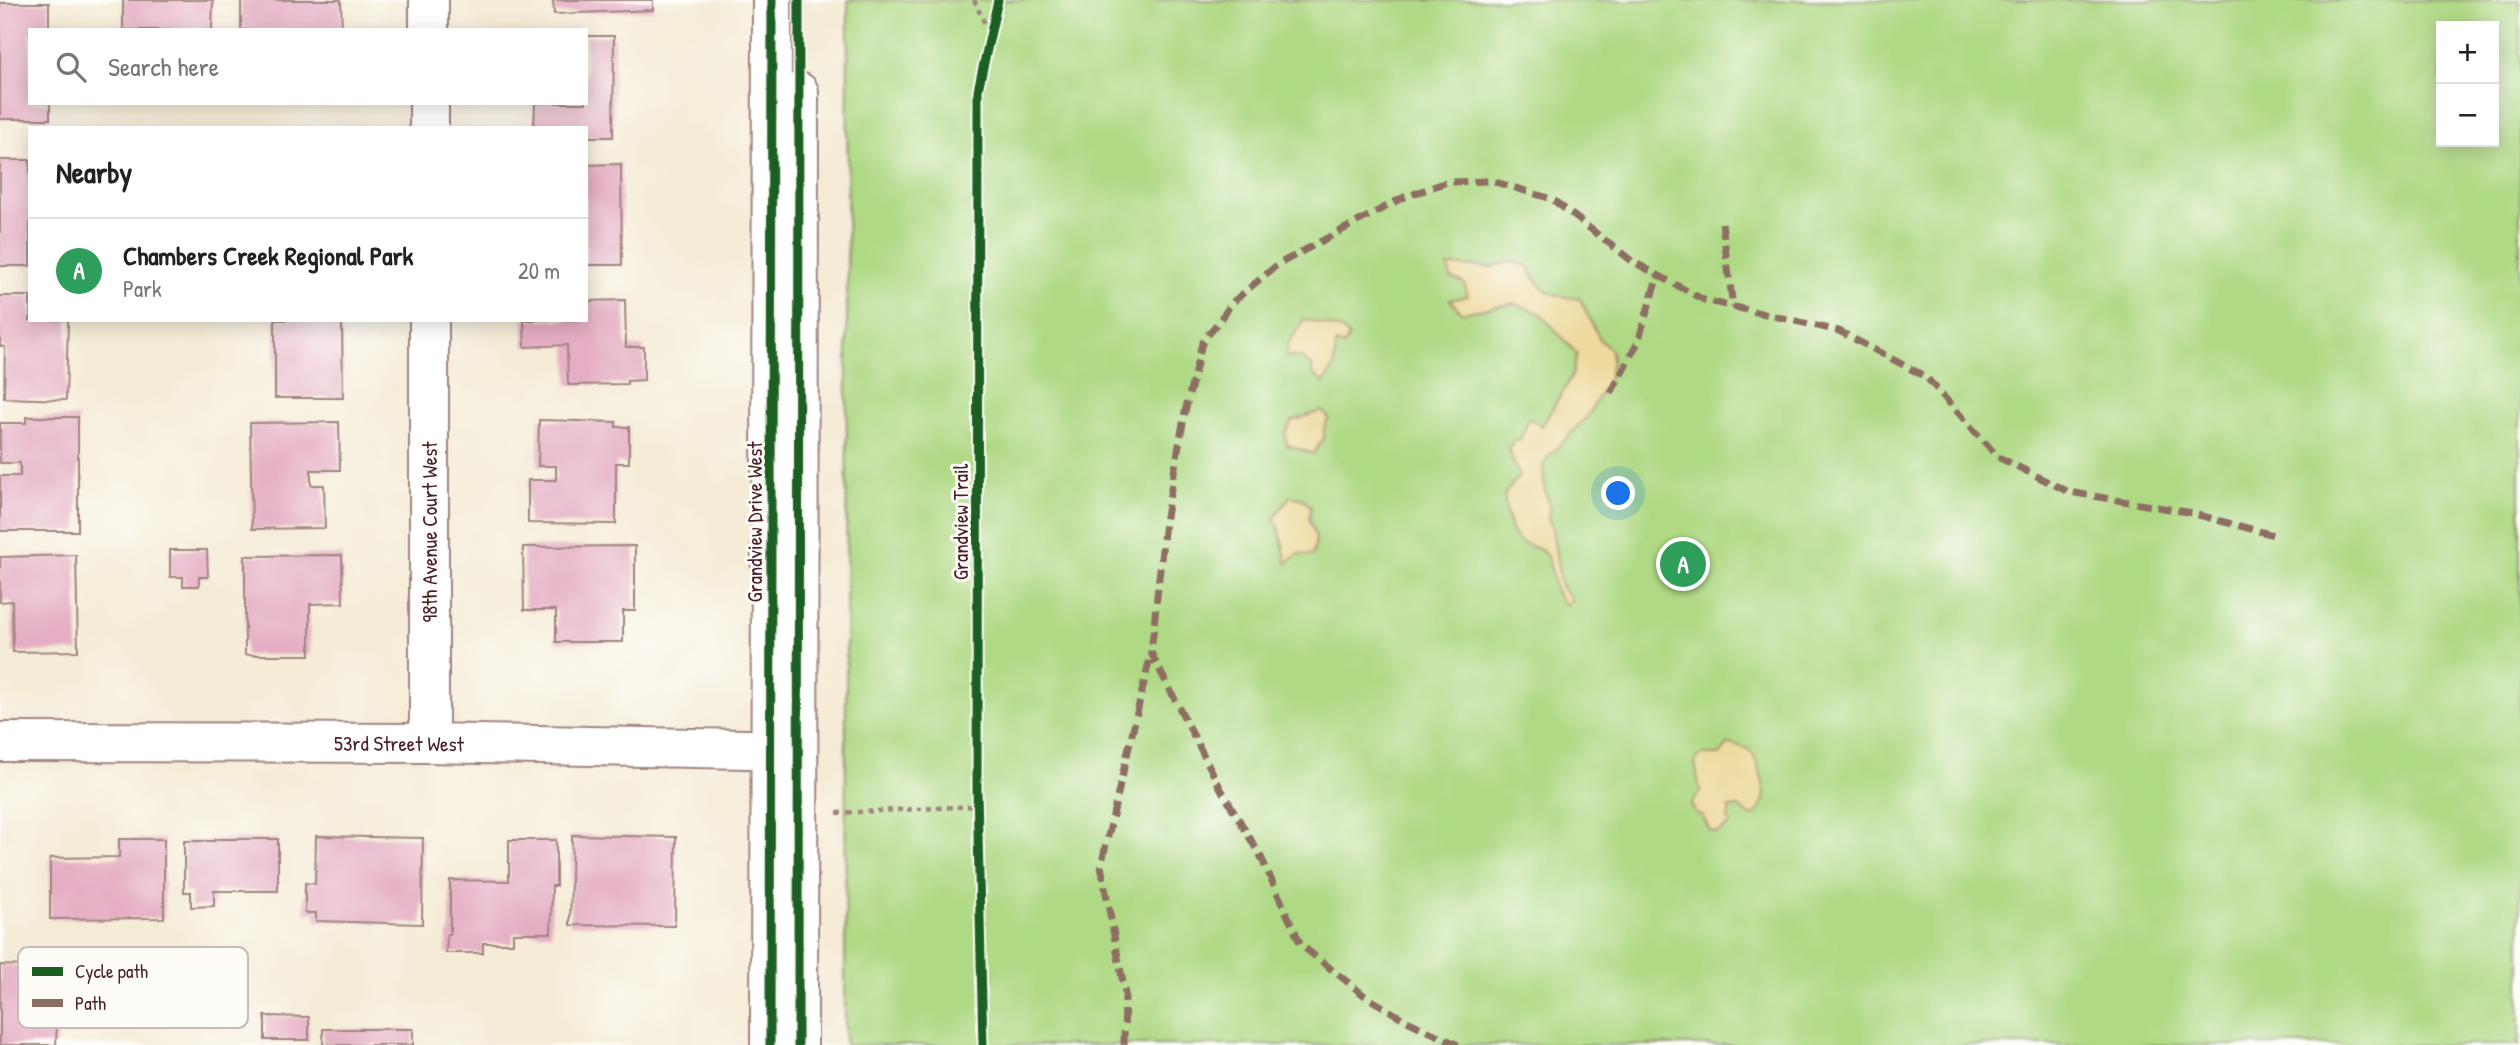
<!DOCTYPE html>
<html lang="en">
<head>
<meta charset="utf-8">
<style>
	body { margin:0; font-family:"Patrick Hand",sans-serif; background:#f6f6f6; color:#222 }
	.controls { position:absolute; right:21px; top:21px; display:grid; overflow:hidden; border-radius:0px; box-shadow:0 4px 18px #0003 }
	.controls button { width:63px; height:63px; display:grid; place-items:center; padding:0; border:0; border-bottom:2px solid #e0e0e0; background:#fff; color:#222; font:35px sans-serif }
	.you { position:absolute; left:1619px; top:494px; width:24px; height:24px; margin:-18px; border:5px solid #fff; border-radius:50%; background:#1a73e8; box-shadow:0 0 0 10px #1a73e833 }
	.badge { display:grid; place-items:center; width:46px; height:46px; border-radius:50%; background:#c8321e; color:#fff; font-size:23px; font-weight:700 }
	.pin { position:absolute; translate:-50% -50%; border:4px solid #fff; box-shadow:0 2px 7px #0006 }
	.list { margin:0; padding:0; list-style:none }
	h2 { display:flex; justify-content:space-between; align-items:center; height:91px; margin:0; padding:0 28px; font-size:30px }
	h2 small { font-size:23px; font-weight:400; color:#767676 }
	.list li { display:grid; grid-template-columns:46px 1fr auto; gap:21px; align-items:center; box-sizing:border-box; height:105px; padding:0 28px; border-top:2px solid #e0e0e0 }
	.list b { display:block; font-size:26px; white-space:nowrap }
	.list p { margin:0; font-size:23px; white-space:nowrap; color:#767676 }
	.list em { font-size:23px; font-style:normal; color:#767676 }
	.icon { flex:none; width:38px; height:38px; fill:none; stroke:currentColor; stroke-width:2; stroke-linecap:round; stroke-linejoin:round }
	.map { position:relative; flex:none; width:2520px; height:1045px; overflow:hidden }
	.search { position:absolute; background:#fff; box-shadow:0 4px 18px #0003; left:28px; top:28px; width:560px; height:77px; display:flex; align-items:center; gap:18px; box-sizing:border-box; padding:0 24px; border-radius:0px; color:#767676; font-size:26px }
	.panel { position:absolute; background:#fff; box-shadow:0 4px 18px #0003; left:28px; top:126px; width:560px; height:196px; border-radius:0px }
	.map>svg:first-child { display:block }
	.green { fill:#afd984; stroke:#7c7c58; stroke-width:2; fill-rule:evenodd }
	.sand { fill:#eeda9e; stroke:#9c7c64; stroke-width:2 }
	.building { fill:#e5aec4 }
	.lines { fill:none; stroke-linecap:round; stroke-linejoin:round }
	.minor-casing { stroke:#a08580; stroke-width:42 }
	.path { stroke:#a08580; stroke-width:4.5; stroke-dasharray:5 5; stroke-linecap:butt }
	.minor { stroke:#fff; stroke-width:38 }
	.quiet { stroke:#8d6e63; stroke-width:7; stroke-dasharray:14 7; stroke-linecap:butt }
	.cycleway-casing { stroke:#fdfcf7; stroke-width:13 }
	.cycleway { stroke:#1b5e20; stroke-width:9 }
	.labels { text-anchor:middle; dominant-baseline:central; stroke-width:6; stroke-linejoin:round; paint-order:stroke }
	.street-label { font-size:21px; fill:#4a1f2b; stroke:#fdfcf7 }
	.key { fill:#fdfcf7; stroke:#c7baba; stroke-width:2 }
	.key-label { font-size:19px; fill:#4a1f2b }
</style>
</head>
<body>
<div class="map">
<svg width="2520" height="1045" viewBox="0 0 2520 1045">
	<rect width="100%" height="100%" fill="#fdfcf7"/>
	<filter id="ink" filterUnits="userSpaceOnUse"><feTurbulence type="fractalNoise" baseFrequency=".0143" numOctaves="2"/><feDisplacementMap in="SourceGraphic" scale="14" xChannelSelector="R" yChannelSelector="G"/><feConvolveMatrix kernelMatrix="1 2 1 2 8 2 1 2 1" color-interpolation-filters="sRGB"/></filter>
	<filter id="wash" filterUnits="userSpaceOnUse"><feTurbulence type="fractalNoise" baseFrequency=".00686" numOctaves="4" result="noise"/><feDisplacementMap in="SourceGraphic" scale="28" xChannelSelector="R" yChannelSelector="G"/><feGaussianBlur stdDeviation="1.57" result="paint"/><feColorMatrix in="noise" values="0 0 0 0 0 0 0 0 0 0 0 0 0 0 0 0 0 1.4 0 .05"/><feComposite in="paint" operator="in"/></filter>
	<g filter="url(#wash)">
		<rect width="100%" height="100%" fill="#f5ebd6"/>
		<!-- green -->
		<path class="green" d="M848 0H2520V1045H845ZM2441 26H2494V142H2441Z"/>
		<!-- sand -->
		<path class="sand" d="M1509 262 1527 265C1545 295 1546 294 1580 299L1600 340 1611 350 1612 360 1608 381 1587 417 1548 457 1543 466 1545 492 1550 504 1548 519 1552 528 1561 586 1572 600 1566 605C1550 590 1555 577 1548 559 1541 542 1520 549 1513 534 1507 523 1506 507 1504 495L1519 476 1508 450 1514 440 1520 441 1529 418 1542 426 1572 376 1577 354 1540 313 1514 303 1462 313 1450 300 1468 296 1464 283 1451 278 1448 266 1492 267Z
			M1304 319 1340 329 1349 336 1344 346 1336 343 1334 367 1324 383 1313 374 1312 366 1300 357H1286L1288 344Z
			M1321 411 1329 418 1324 428V438L1313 454 1287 445 1285 433 1292 421Z
			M1290 496 1303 499 1311 507 1309 519 1316 538 1313 555 1298 554 1287 563 1279 527 1274 518Z
			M1728 744C1736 746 1744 746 1750 751 1757 758 1767 789 1764 799 1763 806 1756 814 1752 817L1739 807 1730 808 1728 820 1731 824 1717 833 1710 831 1702 815 1696 814 1691 804 1700 792 1695 762 1700 755H1720Z"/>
		<g id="blocks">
			<!-- building -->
			<path class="building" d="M123 0H213L212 30H123Z
				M241 0H341L342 30H241Z
				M553 0H653V10L554 14Z
				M0 3H49V30H30V103H50V119H0Z
				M586 36H614L613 137H586V128H534L535 103H586Z
				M0 160H30V266H0Z
				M621 164 622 265H586V165Z
				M0 296H30V320H68L66 400 4 398 5 347 0 346Z
				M625 300 626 347H644V380L627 381V384L568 385 567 345 525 347 524 320H586V301Z
				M275 320H342L343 398H275Z
				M26 417H78V531H0V476H20V463H0V423H26Z
				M539 420 616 422V427H629V463H616V524L528 523V480H556V466H538Z
				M339 422 340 470H311V485H324L325 528 252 529 250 423Z
				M635 546V611H623V642H556V610H524L523 547Z
				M170 550H207L208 577H199V586H183V577H170Z
				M76 555 78 651 13 652 12 601 0 602V557Z
				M342 555 343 603 310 604V655H245V556Z
				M572 835 676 837 675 926 570 925Z
				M316 836 423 838 422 924 316 921V913H305V883L315 884Z
				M119 839H164V918L50 919V858L119 857Z
				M215 839H278V891H214V906L191 907V892H184V841H215Z
				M509 840H556V886H552L551 933H513V943H483V953H446L447 934H450V880L509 881Z
				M0 965 27 966 26 999 58 1000 56 1045H0Z
				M265 1016 309 1017V1040H265Z
				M323 1029H413V1045H323Z"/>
		</g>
	</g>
	<g filter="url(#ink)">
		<use href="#blocks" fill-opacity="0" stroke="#a08580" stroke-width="2"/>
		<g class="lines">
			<defs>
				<g id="minor">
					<path d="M429 0V30"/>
					<path d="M429 103V128"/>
					<path d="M429 320V743"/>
					<path id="s1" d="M0 742 429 743 796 750"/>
					<path d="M770 1045 772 0"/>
					<path d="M798 1045 799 92"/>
				</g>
			</defs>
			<!-- minor casing -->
			<use href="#minor" class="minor-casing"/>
			<!-- path -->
			<path class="path" d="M974 0 990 35
				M837 813 978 806"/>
			<!-- minor -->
			<use href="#minor" class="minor"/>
			<!-- quiet -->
			<path class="quiet" d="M1722 223 1733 307
				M1611 393 1638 342 1658 275
				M1124 1045 1125 994 1101 866 1151 653
				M1458 1045 1407 1021 1365 996 1301 945 1261 857 1221 789 1151 653 1165 522 1185 412 1202 343 1234 301 1277 265 1402 198 1447 182 1492 181 1552 199 1632 261 1704 300 1839 331 1926 377 1998 457 2069 492 2187 512 2277 536"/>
			<defs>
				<path id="cycleway" d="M770 1045 772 0
					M798 1045 799 0
					M983 1045 977 790 978 90 998 0"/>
			</defs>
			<!-- cycleway casing -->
			<use href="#cycleway" class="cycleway-casing"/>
			<!-- cycleway -->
			<use href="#cycleway" class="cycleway"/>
		</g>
	</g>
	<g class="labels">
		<!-- street labels -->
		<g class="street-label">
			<text transform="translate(754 522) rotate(-90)">Grandview Drive West</text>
			<text transform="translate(960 522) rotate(-90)">Grandview Trail</text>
			<text transform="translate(429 532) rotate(-90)">98th Avenue Court West</text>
			<text stroke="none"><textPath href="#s1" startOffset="399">53rd Street West</textPath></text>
		</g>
	</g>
	<!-- legend -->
	<rect x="18" y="947" width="230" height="81" rx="10" class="key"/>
	<rect x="32" y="967" width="31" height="9" fill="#1b5e20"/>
	<rect x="32" y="999" width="31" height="8" fill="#8d6e63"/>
	<g class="key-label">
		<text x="75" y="978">Cycle path</text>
		<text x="75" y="1010">Path</text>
	</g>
</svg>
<div class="controls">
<button>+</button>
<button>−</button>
</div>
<div class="you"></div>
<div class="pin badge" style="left:1683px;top:564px;background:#2e9e5b">A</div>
<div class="search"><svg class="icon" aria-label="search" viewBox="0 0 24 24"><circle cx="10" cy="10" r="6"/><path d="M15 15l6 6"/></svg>Search here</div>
<section class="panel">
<h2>Nearby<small></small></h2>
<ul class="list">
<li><span class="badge" style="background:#2e9e5b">A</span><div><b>Chambers Creek Regional Park</b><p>Park</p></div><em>20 m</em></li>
</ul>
</section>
</div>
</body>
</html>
